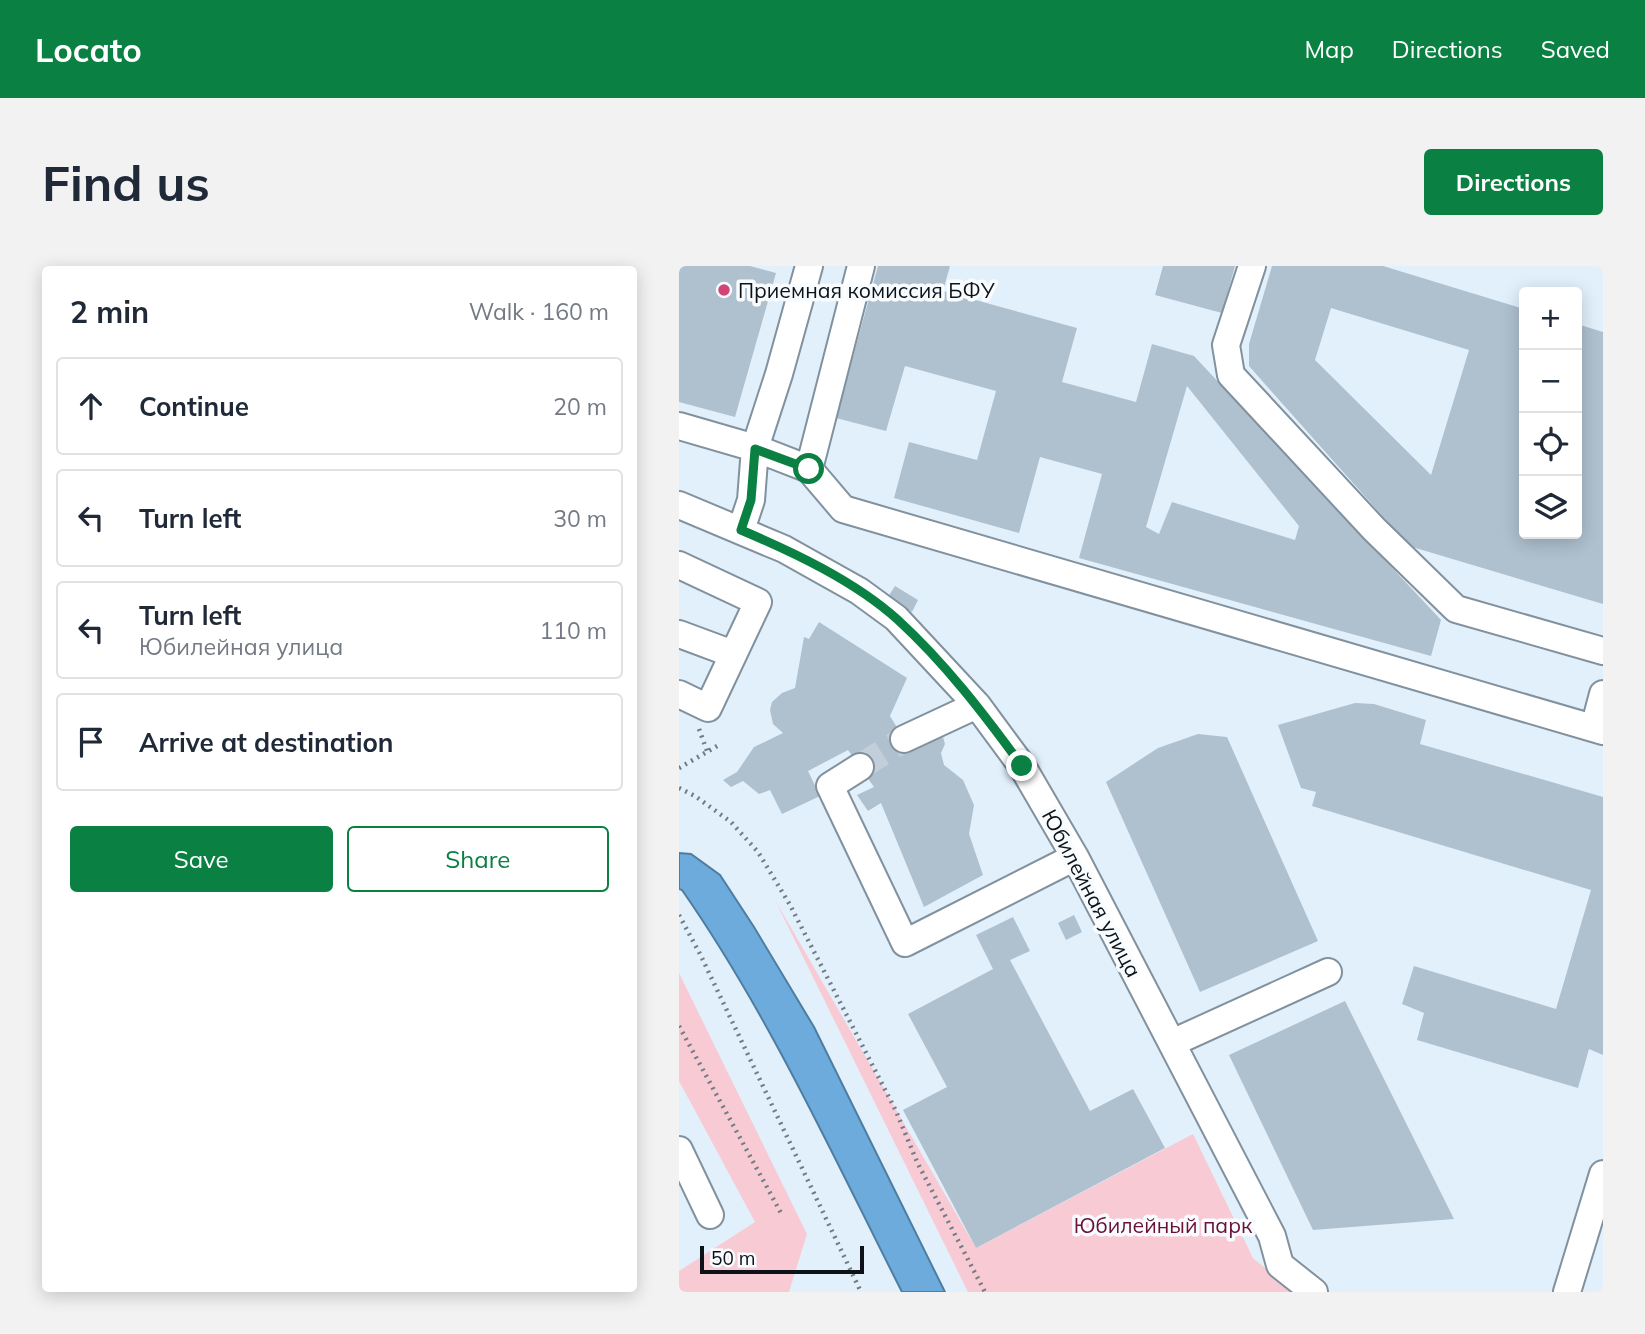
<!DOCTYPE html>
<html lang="en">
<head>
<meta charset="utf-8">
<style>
	body { margin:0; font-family:Mulish,sans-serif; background:#f2f2f3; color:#1f2937 }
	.controls { position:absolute; right:21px; top:21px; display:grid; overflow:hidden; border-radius:7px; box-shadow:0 4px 18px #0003 }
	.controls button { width:63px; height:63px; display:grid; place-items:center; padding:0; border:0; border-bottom:2px solid #e0e1e3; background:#fff; color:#1f2937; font:35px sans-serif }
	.scale { position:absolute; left:21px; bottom:18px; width:164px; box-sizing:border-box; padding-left:7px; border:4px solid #0c1217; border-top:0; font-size:19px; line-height:24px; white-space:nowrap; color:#0c1217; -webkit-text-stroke:5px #f8fcff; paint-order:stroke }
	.stop { position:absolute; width:21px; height:21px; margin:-16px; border:5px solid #0b8043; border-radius:50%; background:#fff }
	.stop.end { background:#0b8043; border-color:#fff; box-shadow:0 2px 7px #0008 }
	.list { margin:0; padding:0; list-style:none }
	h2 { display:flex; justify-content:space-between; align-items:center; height:91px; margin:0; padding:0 28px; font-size:30px }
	h2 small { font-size:23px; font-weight:400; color:#747a83 }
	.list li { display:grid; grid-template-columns:46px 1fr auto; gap:21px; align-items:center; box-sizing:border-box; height:98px; margin:0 14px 14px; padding:0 14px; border:2px solid #e0e1e3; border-radius:7px }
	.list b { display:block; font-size:26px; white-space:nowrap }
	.list p { margin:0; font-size:23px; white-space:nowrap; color:#747a83 }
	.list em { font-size:23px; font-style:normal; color:#747a83 }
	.actions { display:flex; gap:14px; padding:21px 28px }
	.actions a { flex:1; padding:16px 0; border:2px solid #0b8043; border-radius:7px; text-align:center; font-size:24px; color:#0b8043 }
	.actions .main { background:#0b8043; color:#fff }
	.icon { flex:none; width:38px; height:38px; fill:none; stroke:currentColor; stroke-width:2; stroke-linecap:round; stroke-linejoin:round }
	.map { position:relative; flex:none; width:924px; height:1026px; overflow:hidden; border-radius:7px }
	header { display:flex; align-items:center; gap:42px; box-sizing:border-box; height:98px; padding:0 35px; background:#0b8043; color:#fff }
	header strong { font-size:33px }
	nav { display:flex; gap:38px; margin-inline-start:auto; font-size:24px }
	.intro { display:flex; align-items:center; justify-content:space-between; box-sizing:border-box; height:168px; padding:0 42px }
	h1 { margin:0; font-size:49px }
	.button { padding:18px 32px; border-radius:7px; background:#0b8043; color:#fff; font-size:24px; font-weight:700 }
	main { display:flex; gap:42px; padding:0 42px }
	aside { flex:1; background:#fff; border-radius:7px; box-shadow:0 4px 18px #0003 }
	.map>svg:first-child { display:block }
	.green { fill:#f8cbd4 }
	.water { fill:#6cabdb; stroke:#4f7da0; stroke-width:2 }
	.building { fill:#afc0ce; fill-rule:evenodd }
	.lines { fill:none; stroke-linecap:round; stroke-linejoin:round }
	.minor-tunnel { stroke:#c2cfda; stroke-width:26; stroke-dasharray:26 13; stroke-linecap:butt }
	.minor-casing { stroke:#81919e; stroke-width:30 }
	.path { stroke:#727c84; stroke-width:4.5; stroke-dasharray:2 5; stroke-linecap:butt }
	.minor { stroke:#fff; stroke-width:26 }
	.route { stroke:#0b8043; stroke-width:9 }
	.poi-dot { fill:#d14474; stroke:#f8fcff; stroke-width:2.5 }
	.labels { text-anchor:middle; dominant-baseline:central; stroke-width:7; stroke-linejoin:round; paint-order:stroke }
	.poi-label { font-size:21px; fill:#0c1217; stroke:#f8fcff; text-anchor:start }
	.street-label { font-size:21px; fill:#0c1217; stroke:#f8fcff }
	.park-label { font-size:21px; fill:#6a1033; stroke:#f8fcff }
</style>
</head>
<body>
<header>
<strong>Locato</strong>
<nav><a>Map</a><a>Directions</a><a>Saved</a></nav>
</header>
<div class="intro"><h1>Find us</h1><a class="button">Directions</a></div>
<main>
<aside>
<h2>2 min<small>Walk · 160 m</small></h2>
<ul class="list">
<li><svg class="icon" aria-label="ahead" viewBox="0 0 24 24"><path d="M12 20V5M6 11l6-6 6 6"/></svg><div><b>Continue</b></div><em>20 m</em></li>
<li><svg class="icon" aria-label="left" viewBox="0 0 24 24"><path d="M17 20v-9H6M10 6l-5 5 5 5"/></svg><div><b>Turn left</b></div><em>30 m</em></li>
<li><svg class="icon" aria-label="left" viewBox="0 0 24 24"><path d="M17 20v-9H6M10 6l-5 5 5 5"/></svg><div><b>Turn left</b><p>Юбилейная улица</p></div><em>110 m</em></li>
<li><svg class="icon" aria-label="arrive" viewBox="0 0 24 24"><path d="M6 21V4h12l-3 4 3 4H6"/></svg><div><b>Arrive at destination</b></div></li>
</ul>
<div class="actions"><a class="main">Save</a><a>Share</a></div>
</aside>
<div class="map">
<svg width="924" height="1026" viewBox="0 0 924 1026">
	<rect width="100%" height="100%" fill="#e2f0fc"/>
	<!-- green -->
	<path class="green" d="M96 634 297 982 514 868 574 992 615 1026H289Z
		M0 707 128 968 110 1026H0V1005L76 956 0 815Z"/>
	<!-- water -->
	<path class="water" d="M0 587 12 588 41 609 75 661 135 761 266 1026H223C154 890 90 749 3 624L0 623Z"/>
	<!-- building -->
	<path class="building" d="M0 0H71L97 7 56 151 0 136Z
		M199 0H271L264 25 398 62 383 116 457 136 473 78 515 90 762 354 752 390 400 292 423 208 361 191 340 267 215 232 230 176 298 194 317 125 226 100 207 165 157 152ZM508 120 620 260 616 274 493 236 480 268 467 261Z
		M484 0H556L543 47 476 29Z
		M593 0H704L845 43V268H898V58L924 66V338L730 280 570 100V78ZM652 42 790 84 752 209 636 94Z
		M216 320 239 334 233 346 209 331Z
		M140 356 228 412 211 450 225 473 259 468 264 471 266 478 262 487 265 499 284 514 295 539 290 568 304 609 245 641 202 537 189 545 178 529 195 521 169 484 129 505 141 530 103 548 91 524 80 528 64 515 52 521 44 514 58 506 75 481 104 467 94 458 91 444 93 436 103 427 116 422 125 371 130 373Z
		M676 437 695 438 747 454 741 478 924 531V789L910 783 899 822 738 774 745 747 723 738 735 700 877 743 912 624 633 540 637 526 622 522 599 459Z
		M519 468 548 471 639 675 521 726 427 516 479 482Z
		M395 649 403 666 387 674 379 657Z
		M334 651 351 685 331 694 411 845 454 823 486 882 297 982 224 844 268 821 229 748 314 703 297 669Z
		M666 735 775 953 634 964 550 789Z"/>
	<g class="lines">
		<!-- minor-tunnel -->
		<path class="minor-tunnel" d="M181 501 225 473"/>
		<defs>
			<path id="minor" d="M573 0 547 79 552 109 695 263 777 343 924 385
				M0 160 76 182 130 203 164 243 924 465
				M130 203 182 0
				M0 239 105 283 180 325 217 352 298 439 343 500 396 591 593 970 601 999 635 1026
				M62 264 72 234 76 182 100 108 130 0
				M0 299 79 336 29 442 0 428
				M0 368 54 388
				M915 462 924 428
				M225 473 298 439
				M181 501 151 520 226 677 396 591
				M493 777 649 706
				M0 884 31 949
				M888 1026 924 908"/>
		</defs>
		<!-- minor casing -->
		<use href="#minor" class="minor-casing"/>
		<!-- path -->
		<path class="path" d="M20 463 28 485
			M0 502 40 479
			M0 522 16 530 52 556 79 586 111 639 217 845 238 896 306 1026
			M0 649 21 688 182 1026
			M0 760 102 947"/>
		<!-- minor -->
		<use href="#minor" class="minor"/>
	</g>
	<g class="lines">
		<!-- route -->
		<path class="route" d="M130 203 76 183 72 234 62 264C114 286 176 315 219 354 266 397 305 448 343 500"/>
	</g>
	<!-- markers -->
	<circle class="poi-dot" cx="45" cy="24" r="7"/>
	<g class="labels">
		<!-- poi labels -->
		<g class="poi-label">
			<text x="59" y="24">Приемная комиссия БФУ</text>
		</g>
		<!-- street labels -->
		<g class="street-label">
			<text transform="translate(413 627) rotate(62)">Юбилейная улица</text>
		</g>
		<!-- park labels -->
		<g class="park-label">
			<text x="484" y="959">Юбилейный парк</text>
		</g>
	</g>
</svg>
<div class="controls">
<button>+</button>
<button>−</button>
<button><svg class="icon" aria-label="locate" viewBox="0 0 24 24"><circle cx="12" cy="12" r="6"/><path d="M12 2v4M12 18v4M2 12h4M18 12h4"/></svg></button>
<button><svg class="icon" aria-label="layers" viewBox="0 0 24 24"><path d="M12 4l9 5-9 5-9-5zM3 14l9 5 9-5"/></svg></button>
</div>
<div class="scale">50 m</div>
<div class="stop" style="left:130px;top:203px"></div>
<div class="stop end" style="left:343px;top:500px"></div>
</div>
</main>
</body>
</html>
